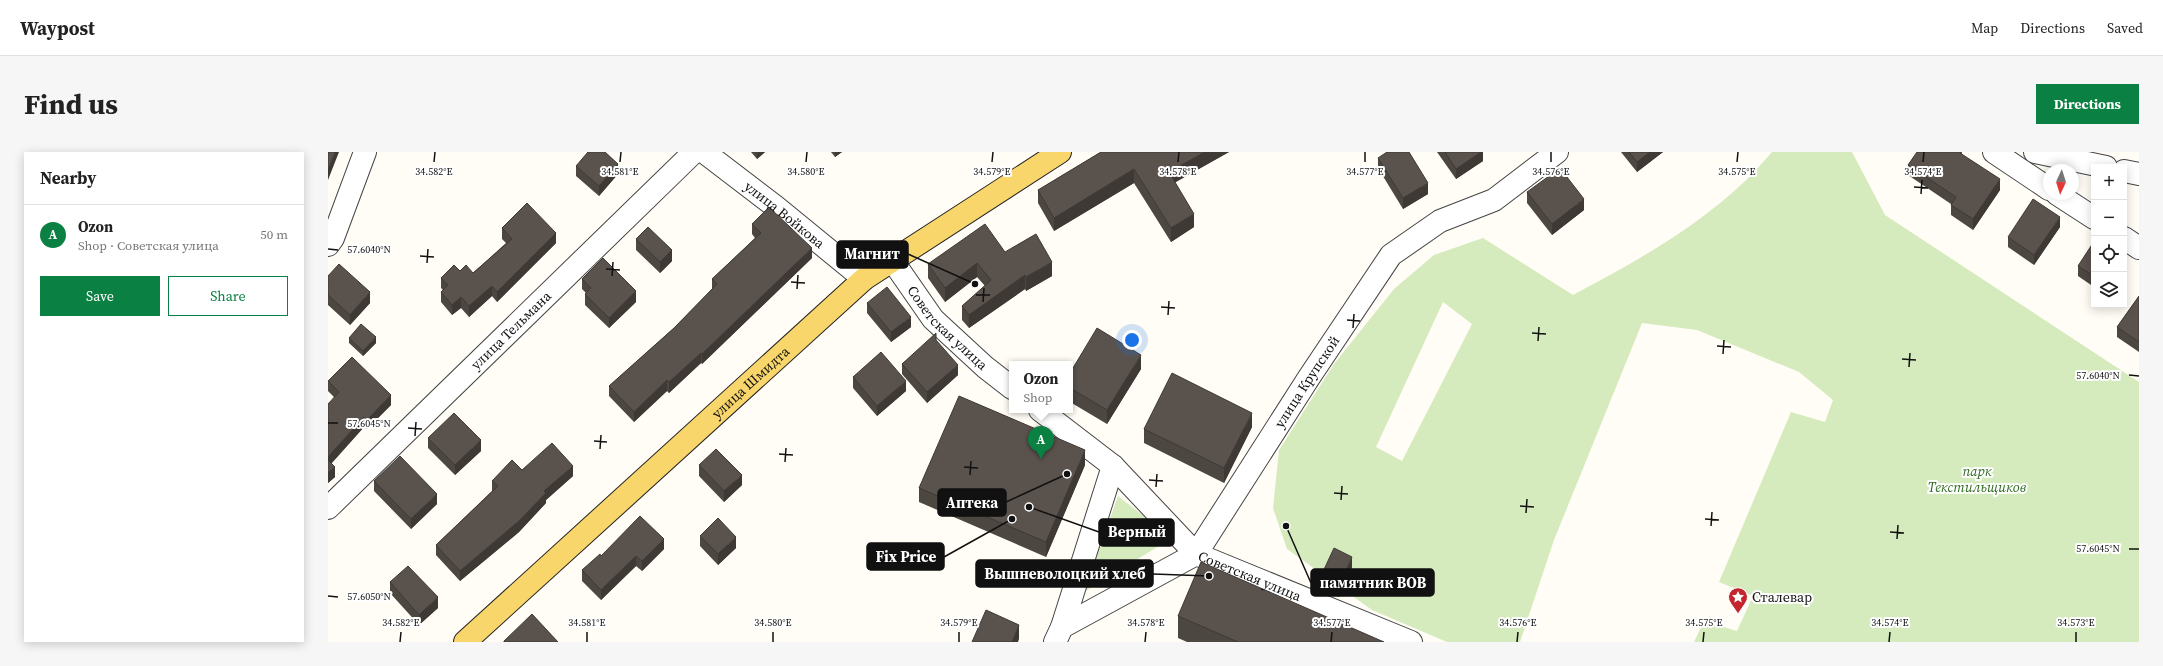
<!DOCTYPE html>
<html lang="en">
<head>
<meta charset="utf-8">
<style>
	body { margin:0; font-family:"Source Serif 4",serif; background:#f6f6f6; color:#222 }
	.controls { position:absolute; right:12px; top:12px; display:grid; overflow:hidden; border-radius:0px; box-shadow:0 2px 10px #0003 }
	.controls button { width:36px; height:36px; display:grid; place-items:center; padding:0; border:0; border-bottom:1px solid #e0e0e0; background:#fff; color:#222; font:20px sans-serif }
	.compass { position:absolute; left:1715px; top:12px; width:36px; height:36px; border-radius:50%; background:#fff; box-shadow:0 2px 10px #0003; rotate:184deg }
	.you { position:absolute; left:804px; top:188px; width:14px; height:14px; margin:-10px; border:3px solid #fff; border-radius:50%; background:#1a73e8; box-shadow:0 0 0 6px #1a73e833 }
	.badge { display:grid; place-items:center; width:26px; height:26px; border-radius:50%; background:#0b8043; color:#fff; font-size:13px; font-weight:700 }
	.pin { position:absolute; translate:-50% -33px; filter:drop-shadow(0 1px 2px #0008) }
	.pin::after { content:''; position:absolute; top:21px; width:14px; height:12px; background:inherit; clip-path:polygon(0 0,100% 0,50% 100%) }
	.popup { position:absolute; left:681px; top:209px; width:64px; height:52px; box-sizing:border-box; display:grid; place-content:center; border-radius:0px; background:#fff; filter:drop-shadow(0 1px 3px #0005); font-size:13px; white-space:nowrap; color:#767676 }
	.popup b { font-size:15px; color:#222 }
	.popup::after { content:''; position:absolute; left:50%; top:100%; margin-left:-8px; border:8px solid transparent; border-top-color:#fff }
	.list { margin:0; padding:0; list-style:none }
	h2 { display:flex; justify-content:space-between; align-items:center; height:52px; margin:0; padding:0 16px; font-size:17px }
	h2 small { font-size:13px; font-weight:400; color:#767676 }
	.list li { display:grid; grid-template-columns:26px 1fr auto; gap:12px; align-items:center; box-sizing:border-box; height:60px; padding:0 16px; border-top:1px solid #e0e0e0 }
	.list b { display:block; font-size:15px; white-space:nowrap }
	.list p { margin:0; font-size:13px; white-space:nowrap; color:#767676 }
	.list em { font-size:13px; font-style:normal; color:#767676 }
	.actions { display:flex; gap:8px; padding:12px 16px }
	.actions a { flex:1; padding:9px 0; border:1px solid #0b8043; border-radius:0px; text-align:center; font-size:14px; color:#0b8043 }
	.actions .main { background:#0b8043; color:#fff }
	.icon { flex:none; width:22px; height:22px; fill:none; stroke:currentColor; stroke-width:2; stroke-linecap:round; stroke-linejoin:round }
	.map { position:relative; flex:none; width:1811px; height:490px; overflow:hidden; border-radius:0px }
	header { display:flex; align-items:center; gap:24px; box-sizing:border-box; height:56px; padding:0 20px; background:#fff; border-bottom:1px solid #e0e0e0 }
	header strong { font-size:19px }
	nav { display:flex; gap:22px; margin-inline-start:auto; font-size:14px }
	.intro { display:flex; align-items:center; justify-content:space-between; box-sizing:border-box; height:96px; padding:0 24px }
	h1 { margin:0; font-size:28px }
	.button { padding:10px 18px; border-radius:0px; background:#0b8043; color:#fff; font-size:14px; font-weight:700 }
	main { display:flex; gap:24px; padding:0 24px }
	aside { flex:1; background:#fff; border-radius:0px; box-shadow:0 2px 10px #0003 }
	.map>svg:first-child { display:block }
	.green { fill:#d5ebbd; fill-rule:evenodd }
	.lines { fill:none; stroke-linecap:round; stroke-linejoin:round }
	.street-casing { stroke:#444; stroke-width:24 }
	.primary-casing { stroke:#222; stroke-width:24 }
	.street { stroke:#fff; stroke-width:22 }
	.primary { stroke:#f9d66b; stroke-width:22 }
	.wall { fill:#4d4742 }
	.shaded-wall { fill:#3f3936 }
	.building { fill:#5a524d; stroke:#3f3936 }
	.ticks { fill:none; stroke:#111; stroke-width:1.5 }
	.labels { text-anchor:middle; dominant-baseline:central; stroke-width:4; stroke-linejoin:round; paint-order:stroke }
	.street-label { font-size:14px; fill:#111; stroke:#fff }
	.park-label { font-size:14px; font-style:italic; fill:#2f6b1f; stroke:#fff }
	.poi-label { font-size:14px; fill:#111; stroke:#fff; text-anchor:start }
	.ticks-label { font-size:10px; text-anchor:middle; fill:#111; stroke:#fff; stroke-width:4; stroke-linejoin:round; paint-order:stroke }
	.leader { fill:none; stroke:#111; stroke-width:1.5 }
	.callout-dot { fill:#111; stroke:#fff; stroke-width:1.5 }
	.callout { fill:#111; stroke:#111; stroke-width:1.5 }
	.callout-label { font-size:15px; text-anchor:middle; font-weight:bold; fill:#fff }
</style>
</head>
<body>
<header>
<strong>Waypost</strong>
<nav><a>Map</a><a>Directions</a><a>Saved</a></nav>
</header>
<div class="intro"><h1>Find us</h1><a class="button">Directions</a></div>
<main>
<aside>
<h2>Nearby<small></small></h2>
<ul class="list">
<li><span class="badge">A</span><div><b>Ozon</b><p>Shop · Советская улица</p></div><em>50 m</em></li>
</ul>
<div class="actions"><a class="main">Save</a><a>Share</a></div>
</aside>
<div class="map">
<svg width="1811" height="490" viewBox="0 0 1811 490">
	<rect width="100%" height="100%" fill="#fffdf5"/>
	<!-- green -->
	<path class="green" d="M1444 0H1524L1557 63 1811 230V490H1366L1376 469 1409 479 1425 444 1391 430 1463 260 1497 270 1505 248 1471 220 1369 178 1314 171 1226 388 1192 490H1119L1044 458 959 397 945 356 951 298 1006 212 1066 137 1106 103 1155 86 1245 143C1305 111 1365 78 1415 31 1425 22 1435 10 1444 0ZM1115 150 1144 172 1074 309 1048 295Z
		M790 344 844 386 756 440Z"/>
	<g class="lines">
		<defs>
			<g id="street">
				<path id="s1" d="M376 0 448 55 536 127"/>
				<path d="M1666 0 1721 37"/>
				<path d="M1707 0 1778 15"/>
				<path d="M1796 19 1811 22"/>
				<path d="M1729 42 1766 66"/>
				<path d="M1796 86 1811 96"/>
				<path d="M0 93 5 86 37 0"/>
				<path id="s2" d="M564 108 605 167 657 215 684 236"/>
				<path id="s3" d="M712 258 785 314 868 402 1083 490"/>
				<path id="s4" d="M0 356 366 0"/>
				<path d="M734 475 785 314"/>
				<path id="s5" d="M727 490 734 475 868 402 980 227 1063 103 1112 69 1166 48 1229 0"/>
			</g>
			<g id="primary">
				<path id="s6" d="M137 490 536 127 732 0"/>
			</g>
		</defs>
		<!-- street casing -->
		<use href="#street" class="street-casing"/>
		<!-- primary casing -->
		<use href="#primary" class="primary-casing"/>
		<!-- street -->
		<use href="#street" class="street"/>
		<!-- primary -->
		<use href="#primary" class="primary"/>
	</g>
	<!-- wall -->
	<path class="wall" d="M423 0H437L429 7Z
		M503 0H514L507 5Z
		M773 0H901L847 30 866 75 843 90 806 31 726 79 710 51V38Z
		M1109 0H1155V9L1128 27Z
		M1293 0H1335L1309 20Z
		M1634 0V2L1672 38 1645 78 1623 63V52L1580 23V13Z
		M1050 6 1100 42 1075 57 1050 16Z
		M248 14 290 22 271 44 248 24Z
		M1199 40 1256 58 1224 83 1199 51Z
		M424 72 484 106 374 212 373 211 341 241 339 239 306 270 281 244V234L346 176 384 137V127L427 86 424 82Z
		M1732 75 1706 113 1680 95V85Z
		M174 76 228 91 169 150 164 144 141 165 133 156 124 163 113 150V140L115 138 113 136V126L132 119 145 121 178 91 174 87Z
		M308 87 344 109 332 121 308 98Z
		M1766 92V135L1750 124V114Z
		M677 100 724 124 698 139 697 137 641 176 634 168V154L657 134 649 125 617 150 600 126V112Z
		M0 124 42 151 22 173 0 153Z
		M254 127 308 150 281 176 257 153V142L258 141 254 137Z
		M1811 144V200L1789 185V175Z
		M539 151 583 175 563 190 539 161Z
		M21 186 48 191 35 204 21 191Z
		M608 188 630 223 599 251 574 222V212Z
		M813 217 779 272 742 250V221Z
		M525 225 578 239 549 264 525 236Z
		M0 229 63 253 39 277 36 275 3 312 7 325 0 331 6 245 0 239Z
		M924 275 896 331 816 291V277Z
		M100 286 153 299 127 323 100 296Z
		M371 313 414 333 396 350 371 324Z
		M757 313 718 405 591 350V336Z
		M194 318 245 324 218 348V351L191 380 132 429 108 403V393L164 339V329Z
		M46 329 109 352 83 377 46 339Z
		M372 384 408 396 390 413 372 394Z
		M336 397 314 419 308 414 273 448 254 429V418L273 404Z
		M1024 415 1011 445 992 436V426Z
		M62 430 110 456 91 473 62 441Z
		M850 464 1056 490H859L850 486Z"/>
	<!-- shaded-wall -->
	<path class="shaded-wall" d="M7 0H11L0 28V18Z
		M431 0H437L429 7V1Z
		M507 0H514L507 5Z
		M877 0H901L841 34V20Z
		M1153 0H1155V9L1128 27V17Z
		M1322 0H1335L1309 20V10Z
		M290 12V22L271 44V34Z
		M806 17V31L726 79V66Z
		M1672 27V38L1645 78V67Z
		M1100 31V42L1075 57V46Z
		M1256 47V58L1224 83V72Z
		M866 62V75L843 90V76Z
		M1732 65V75L1706 113V103Z
		M228 81V91L169 150V140Z
		M484 96V106L374 212V202Z
		M344 98V109L332 121V110Z
		M724 110V124L698 139V125Z
		M649 111V125L617 150V136Z
		M1797 113V123L1796 124V114Z
		M697 123V137L641 176V163Z
		M164 134V144L141 165V154Z
		M308 139V150L281 176V166Z
		M42 140V151L22 173V163Z
		M133 145V156L124 163V153Z
		M583 165V175L563 190V180Z
		M48 185V191L35 204V199Z
		M373 201V211L341 241V230Z
		M813 203V217L779 272V258Z
		M630 213V223L599 251V240Z
		M339 228V239L306 270V260Z
		M578 229V239L549 264V254Z
		M63 243V253L39 277V268Z
		M924 261V275L896 331V316Z
		M36 265V275L0 315V305Z
		M153 288V299L127 323V313Z
		M757 298V313L718 405V390Z
		M245 314V324L218 348V351L191 380 132 429V419L216 339Z
		M7 315V325L0 331V321Z
		M414 323V333L396 350V339Z
		M109 342V352L83 377V367Z
		M408 385V396L390 413V402Z
		M336 387V397L314 419V409Z
		M308 404V414L273 448V438Z
		M1024 405V415L1011 445V434Z
		M110 445V456L91 473V463Z
		M691 473V487L690 490H684Z"/>
	<!-- building -->
	<path class="building" d="M0 0H7L0 18Z
		M260 0H277L290 12 271 34 248 14Z
		M773 0H877L841 20 866 62 843 76 806 17 726 66 710 38Z
		M1059 0H1081L1100 31 1075 46 1050 6Z
		M1117 0H1153L1128 17Z
		M1301 0H1322L1309 10Z
		M1589 0H1633L1632 1 1672 27 1645 67 1623 53 1628 45 1580 13Z
		M1232 16 1256 47 1224 72 1199 40Z
		M1705 47 1732 65 1706 103 1680 85Z
		M199 51 228 81 169 140 164 134 141 154 133 145 124 153 113 140 120 133 113 126 126 113 132 119 138 113 145 121 184 87 174 76Z
		M441 55 484 96 374 202 373 201 341 230 339 228 306 260 281 234 346 176 389 132 384 127 433 81 424 72Z
		M657 72 677 100 708 82 724 110 698 125 697 123 641 163 634 154 663 128 649 111 617 136 600 112Z
		M320 75 344 98 332 110 308 87Z
		M1765 91 1766 92V124L1750 114Z
		M275 106 308 139 281 166 257 142 263 136 254 127Z
		M11 112 42 140 22 163 0 143V124Z
		M559 135 583 165 563 180 539 151Z
		M1811 144V190L1789 175Z
		M33 172 48 185 35 199 21 186Z
		M769 176 813 203 779 258 742 236V221Z
		M608 181V188L630 213 599 240 574 212Z
		M553 200 578 229 549 254 525 225Z
		M24 205 63 243 39 268 36 265 0 305V252L11 240 0 229Z
		M844 221 924 261 896 316 816 277Z
		M631 244 757 298 718 390 591 336Z
		M126 261 153 288 127 313 100 286Z
		M224 291 245 314 216 339 218 341 191 369 132 419 108 393 170 334 164 329 184 308 194 318Z
		M388 297 414 323 396 339 371 313Z
		M72 304 109 342 83 367 46 329Z
		M0 308 7 315 0 321Z
		M312 364 336 387 314 409 308 404 273 438 254 418 272 402 273 404Z
		M390 366 408 385 390 402 372 384Z
		M1006 396 1024 405 1011 434 992 426Z
		M873 410 1056 490H910L850 464Z
		M80 414 110 445 91 463 62 430Z
		M658 458 691 473 684 490H644Z
		M204 462 230 490H176V489Z"/>
	<!-- ticks -->
	<path class="ticks" d="M106 10 107 0M292 10 293 0M478 10 479 0M664 10 665 0M850 10 851 0M1037 10V0M1223 10V0M1409 10 1410 0M1595 10 1596 0M1586 35 1600 36M1593 42 1594 28M0 97 10 98M92 104 106 105M99 111 100 97M278 117 292 118M284 124 285 110M463 130 477 131M469 137 470 123M648 143H662M655 150 656 136M833 155 847 156M840 163 841 149M1019 168 1032 169M1025 176 1026 162M1204 181 1218 182M1210 189 1211 175M1389 194 1403 195M1395 202 1396 188M1574 207 1588 208M1581 215 1582 201M1801 223 1811 224M0 271H10M80 276 94 277M87 284 88 270M266 289 279 290M272 297 273 283M451 302 465 303M457 310 458 296M636 315 650 316M642 323 643 309M821 328 835 329M828 335 829 322M1006 341 1020 342M1013 348 1014 334M1192 354 1206 355M1198 361 1199 347M1377 367 1391 368M1383 374 1384 360M1562 380 1576 381M1569 387 1570 373M1801 397H1811M0 444 10 445M72 490 73 480M259 490V480M445 490V480M631 490V480M817 490 818 480M1003 490 1004 480M1189 490 1190 480M1375 490 1376 480M1561 490 1562 480M1748 490V480"/>
	<!-- icons -->
	<defs>
		<symbol id="sight-pin" viewBox="-11 -11 22 30"><path d="M0 17L-7.5 6A9.5 9.5 0 1 1 7.5 6Z" fill="#c4262e" stroke="#fff"/><path d="M0-6L1.8-2.2L6-1.7L2.9 1.2L3.7 5.4L0 3.3L-3.7 5.4L-2.9 1.2L-6-1.7L-1.8-2.2Z" fill="#fff"/></symbol>
	</defs>
	<g fill-rule="evenodd">
		<use href="#sight-pin" x="1399" y="434" width="22" height="30"/>
	</g>
	<g class="labels">
		<!-- street labels -->
		<g class="street-label">
			<text stroke="none"><textPath href="#s1" startOffset="102">улица Войкова</textPath></text>
			<text stroke="none"><textPath href="#s2" startOffset="88">Советская улица</textPath></text>
			<text stroke="none"><textPath href="#s4" startOffset="255">улица Тельмана</textPath></text>
			<text stroke="none"><textPath href="#s6" startOffset="386">улица Шмидта</textPath></text>
			<text stroke="none"><textPath href="#s5" startOffset="374">улица Крупской</textPath></text>
			<text stroke="none"><textPath href="#s3" startOffset="271">Советская улица</textPath></text>
		</g>
		<!-- park labels -->
		<g class="park-label">
			<text x="1649" y="319">парк<tspan x="1649" dy="16">Текстильщиков</tspan></text>
		</g>
		<!-- poi labels -->
		<g class="poi-label">
			<text x="1424" y="445">Сталевар</text>
		</g>
	</g>
	<g class="ticks-label">
		<text x="106" y="23">34.582°E</text>
		<text x="292" y="23">34.581°E</text>
		<text x="478" y="23">34.580°E</text>
		<text x="664" y="23">34.579°E</text>
		<text x="850" y="23">34.578°E</text>
		<text x="1037" y="23">34.577°E</text>
		<text x="1223" y="23">34.576°E</text>
		<text x="1409" y="23">34.575°E</text>
		<text x="1595" y="23">34.574°E</text>
		<text x="41" y="101">57.6040°N</text>
		<text x="1770" y="227">57.6040°N</text>
		<text x="41" y="275">57.6045°N</text>
		<text x="1770" y="400">57.6045°N</text>
		<text x="41" y="448">57.6050°N</text>
		<text x="73" y="474">34.582°E</text>
		<text x="259" y="474">34.581°E</text>
		<text x="445" y="474">34.580°E</text>
		<text x="631" y="474">34.579°E</text>
		<text x="818" y="474">34.578°E</text>
		<text x="1004" y="474">34.577°E</text>
		<text x="1190" y="474">34.576°E</text>
		<text x="1376" y="474">34.575°E</text>
		<text x="1562" y="474">34.574°E</text>
		<text x="1748" y="474">34.573°E</text>
	</g>
	<!-- callouts -->
	<path class="leader" d="M647 132L580 102M739 322L678 350M701 355L771 380M684 367L616 405M881 424L825 422M958 374L983 431"/>
	<g class="callout-dot">
		<circle cx="647" cy="132" r="4"/>
		<circle cx="739" cy="322" r="4"/>
		<circle cx="701" cy="355" r="4"/>
		<circle cx="684" cy="367" r="4"/>
		<circle cx="881" cy="424" r="4"/>
		<circle cx="958" cy="374" r="4"/>
	</g>
	<g class="callout">
		<rect x="509" y="89" width="71" height="27" rx="4"/>
		<rect x="610" y="337" width="68" height="27" rx="4"/>
		<rect x="771" y="367" width="75" height="27" rx="4"/>
		<rect x="539" y="391" width="77" height="27" rx="4"/>
		<rect x="648" y="408" width="177" height="27" rx="4"/>
		<rect x="983" y="417" width="123" height="27" rx="4"/>
	</g>
	<g class="callout-label">
		<text x="544" y="107">Магнит</text>
		<text x="644" y="356">Аптека</text>
		<text x="809" y="385">Верный</text>
		<text x="578" y="410">Fix Price</text>
		<text x="737" y="427">Вышневолоцкий хлеб</text>
		<text x="1045" y="436">памятник ВОВ</text>
	</g>
</svg>
<div class="controls">
<button>+</button>
<button>−</button>
<button><svg class="icon" aria-label="locate" viewBox="0 0 24 24"><circle cx="12" cy="12" r="6"/><path d="M12 2v4M12 18v4M2 12h4M18 12h4"/></svg></button>
<button><svg class="icon" aria-label="layers" viewBox="0 0 24 24"><path d="M12 4l9 5-9 5-9-5zM3 14l9 5 9-5"/></svg></button>
</div>
<svg class="compass" viewBox="-18 -18 36 36"><path d="M0-13l5 13h-10z" fill="#e53935"/><path d="M0 13l5-13h-10z" fill="#767676"/></svg>
<div class="you"></div>
<div class="pin badge" style="left:713px;top:307px">A</div>
<div class="popup"><b>Ozon</b>Shop</div>
</div>
</main>
</body>
</html>
